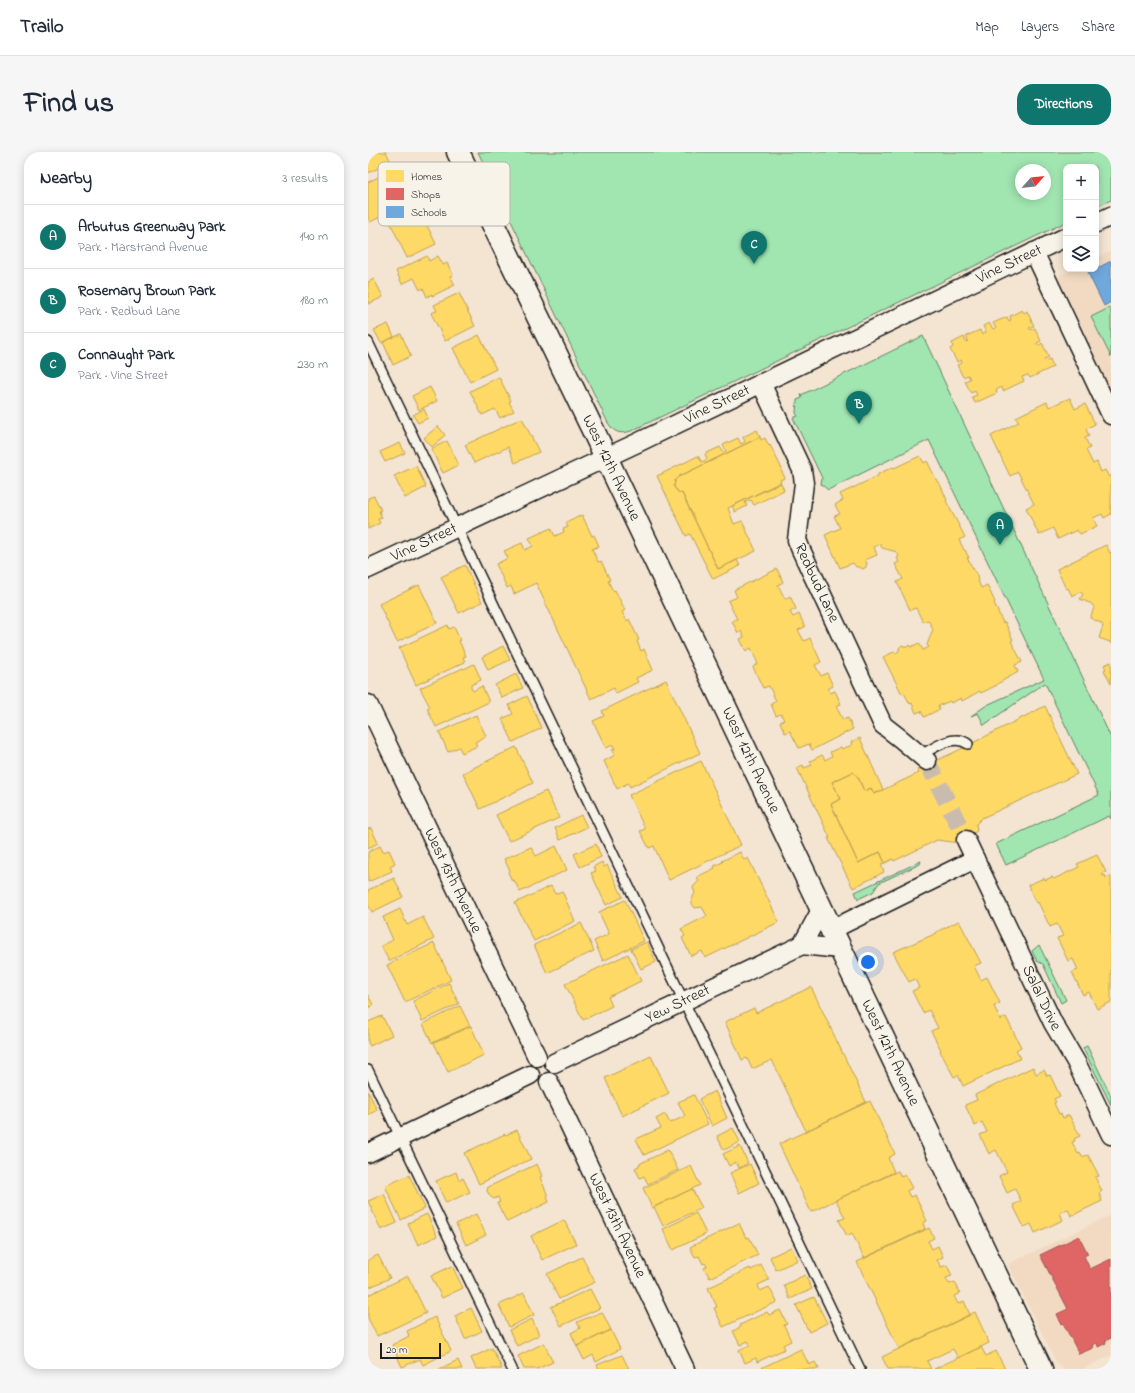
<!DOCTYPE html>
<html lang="en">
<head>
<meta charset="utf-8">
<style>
	body { margin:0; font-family:"Indie Flower",sans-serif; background:#f6f6f7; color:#1f2937 }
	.controls { position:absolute; right:12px; top:12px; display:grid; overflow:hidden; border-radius:8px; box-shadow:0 2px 10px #0003 }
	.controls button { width:36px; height:36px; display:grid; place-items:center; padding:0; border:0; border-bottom:1px solid #e0e1e3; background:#fff; color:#1f2937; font:20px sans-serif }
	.compass { position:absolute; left:647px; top:12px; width:36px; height:36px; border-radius:50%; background:#fff; box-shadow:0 2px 10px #0003; rotate:63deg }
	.scale { position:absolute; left:12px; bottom:10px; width:61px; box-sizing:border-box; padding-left:4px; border:2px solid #1c1c1c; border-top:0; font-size:11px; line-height:14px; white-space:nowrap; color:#1c1c1c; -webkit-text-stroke:3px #f7f3e8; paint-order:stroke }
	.you { position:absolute; left:500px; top:810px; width:14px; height:14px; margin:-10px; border:3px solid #fff; border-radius:50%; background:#1a73e8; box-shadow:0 0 0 6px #1a73e833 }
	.badge { display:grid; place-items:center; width:26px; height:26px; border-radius:50%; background:#0f766e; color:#fff; font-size:13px; font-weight:700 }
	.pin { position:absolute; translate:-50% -33px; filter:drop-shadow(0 1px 2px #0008) }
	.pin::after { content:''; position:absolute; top:21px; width:14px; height:12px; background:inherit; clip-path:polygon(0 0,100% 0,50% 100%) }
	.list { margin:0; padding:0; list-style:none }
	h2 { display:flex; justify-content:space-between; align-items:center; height:52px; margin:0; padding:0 16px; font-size:17px }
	h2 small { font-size:13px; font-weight:400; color:#747a83 }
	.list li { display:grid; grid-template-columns:26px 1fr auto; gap:12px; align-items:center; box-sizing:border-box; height:64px; padding:0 16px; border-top:1px solid #e0e1e3 }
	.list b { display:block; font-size:15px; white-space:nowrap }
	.list p { margin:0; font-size:13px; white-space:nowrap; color:#747a83 }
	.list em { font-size:13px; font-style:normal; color:#747a83 }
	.icon { flex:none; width:22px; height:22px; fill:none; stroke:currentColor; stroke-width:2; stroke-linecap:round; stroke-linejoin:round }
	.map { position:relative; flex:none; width:743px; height:1217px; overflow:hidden; border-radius:16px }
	header { display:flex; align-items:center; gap:24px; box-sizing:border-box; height:56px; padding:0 20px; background:#fff; border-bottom:1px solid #e0e1e3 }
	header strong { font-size:19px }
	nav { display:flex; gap:22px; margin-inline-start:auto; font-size:14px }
	.intro { display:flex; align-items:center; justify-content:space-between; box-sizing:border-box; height:96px; padding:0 24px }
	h1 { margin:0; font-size:28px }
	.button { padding:10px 18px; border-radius:16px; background:#0f766e; color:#fff; font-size:14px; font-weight:700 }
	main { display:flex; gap:24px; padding:0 24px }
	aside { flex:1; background:#fff; border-radius:16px; box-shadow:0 2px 10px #0003 }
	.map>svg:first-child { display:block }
	.built { fill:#f2dac2 }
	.green { fill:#a1e6b1; stroke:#5e8166; fill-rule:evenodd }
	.homes { fill:#ffd966; stroke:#bba050 }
	.shops { fill:#e06666; stroke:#a55050 }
	.schools { fill:#6fa8dc; stroke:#567ea2 }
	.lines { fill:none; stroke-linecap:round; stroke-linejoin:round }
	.minor-tunnel { stroke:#c9bcae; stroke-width:18; stroke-dasharray:18 9; stroke-linecap:butt }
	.service-casing { stroke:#1c1c1c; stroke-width:12 }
	.minor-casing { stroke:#1c1c1c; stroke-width:21 }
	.tertiary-casing { stroke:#1c1c1c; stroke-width:25 }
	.service { stroke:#f7f3e8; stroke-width:9 }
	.minor { stroke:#f7f3e8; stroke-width:18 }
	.tertiary { stroke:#f7f3e8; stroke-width:22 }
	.labels { text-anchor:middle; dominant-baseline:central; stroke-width:4; stroke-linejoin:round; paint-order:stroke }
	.street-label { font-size:16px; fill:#1c1c1c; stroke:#f7f3e8 }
	.key { fill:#f7f3e8; stroke:#b5b2ab; stroke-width:1 }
	.key-label { font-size:11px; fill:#1c1c1c }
</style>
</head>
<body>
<header>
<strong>Trailo</strong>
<nav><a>Map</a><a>Layers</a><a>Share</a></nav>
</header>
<div class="intro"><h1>Find us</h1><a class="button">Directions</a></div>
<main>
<aside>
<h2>Nearby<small>3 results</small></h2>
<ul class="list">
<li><span class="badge">A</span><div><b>Arbutus Greenway Park</b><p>Park · Marstrand Avenue</p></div><em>140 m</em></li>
<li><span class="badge">B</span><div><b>Rosemary Brown Park</b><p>Park · Redbud Lane</p></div><em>180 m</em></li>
<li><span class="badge">C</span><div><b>Connaught Park</b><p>Park · Vine Street</p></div><em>230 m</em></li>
</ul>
</aside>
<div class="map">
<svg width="743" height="1217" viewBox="0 0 743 1217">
	<rect width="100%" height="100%" fill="#f4e4d2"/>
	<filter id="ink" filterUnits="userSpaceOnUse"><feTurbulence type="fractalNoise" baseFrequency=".025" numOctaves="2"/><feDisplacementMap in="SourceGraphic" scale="8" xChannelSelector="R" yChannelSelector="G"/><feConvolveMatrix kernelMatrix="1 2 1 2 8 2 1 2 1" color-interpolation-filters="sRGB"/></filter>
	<g filter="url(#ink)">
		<!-- built -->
		<path class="built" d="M743 99V241L687 126 705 117H728V106Z
			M743 1063V1203L715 1217H695L688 1210 640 1112Z"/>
		<!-- green -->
		<path class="green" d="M110 0H743V48L728 55V15H698V70L263 279C251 283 246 280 240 271ZM653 18H677V42H653Z
			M743 155V205L723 165Z
			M555 184 743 586V667L741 664 638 713 628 692 731 643 677 531 616 573 610 561 603 564 619 553 676 527 561 288 460 338 453 332 454 326 425 266 430 264 428 261 429 248 434 246 433 243Z
			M553 709 552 712 511 731 505 740 490 747 487 740Z
			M671 793 698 848 693 851 675 812 669 809 664 799Z
			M719 894 743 944V953L715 896Z"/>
		<!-- homes -->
		<path class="homes" d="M0 0H18L23 10 0 21Z
			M26 20 34 35 37 34 44 49 2 70 0 66V30L17 22 18 24Z
			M50 55 68 92 39 106 21 68Z
			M59 104 61 109 70 104 75 113 79 111 85 123 82 124 87 133 64 144V142L59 145 55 136 52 138 46 126 34 132 28 119Z
			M6 127 15 145 0 152V130Z
			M91 141 107 174 77 189 63 161 69 159 66 153Z
			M654 158 656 161 659 159 666 174 661 176 663 178 667 176 673 189 669 191 670 194 674 191 681 205 676 207 677 209 682 207 685 215 662 226 660 223 654 225 656 229 635 239 634 235 628 238 629 241 607 251 604 245 609 243 607 239 603 241 597 229 602 227 600 223 595 225 589 213 594 211 593 208 589 210 582 197 585 195 584 191 596 185 598 190 600 189 598 184 612 178 614 183 618 180 615 174 621 171 625 177 628 176 625 171 639 165 641 169 643 168 642 164Z
			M20 172 26 185 13 191 6 178Z
			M33 182 43 204 25 213 15 190Z
			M111 183 128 217 102 230 85 196Z
			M131 225 143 249 141 250 146 259 132 266 127 257 114 263 102 239Z
			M62 235 69 249 51 258 44 244Z
			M702 246 707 257 717 252 727 272 718 277 721 284 717 286 722 296 718 298 725 312 729 310 733 320 737 318 741 325 743 324V362L736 366 734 362 725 366 729 374 712 382 709 378 690 387 685 376 671 383 658 356 666 352 650 320 642 324 623 284 651 270 648 265 679 250 681 255Z
			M56 257 60 266 50 271 45 263Z
			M154 266 171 300 147 311 140 295 106 311 97 293Z
			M70 274 77 283 64 295 56 286Z
			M389 278 392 285 310 325 307 328 306 335 311 341H314L350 417 369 408 372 414 345 427 322 382 318 384 289 324 330 304 334 310 339 307 337 302 352 295 355 300 358 299 355 293 370 286 373 292 377 290 375 285Z
			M392 285 393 288 397 286 401 294 402 293 414 317 413 318 417 326 412 328 413 330 360 356 366 372 374 369 388 399 350 417 314 341H311L306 335 307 328 310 325Z
			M79 289 91 313 75 321 63 297Z
			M32 291 37 301 17 310 12 300Z
			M552 304 556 311 559 309 570 331 571 330 579 348 578 349 597 385 591 388 596 398H597L601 406H599L610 425 609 426 613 436 619 433 627 450 626 451 635 471 637 470 645 488 643 489 654 510 647 513 650 520 629 532V533L613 541 612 539 594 549 593 546 583 551 582 549 570 554 572 557 556 565 553 559 548 561 544 551 542 552 536 541 534 542 515 505 526 500 528 501 531 499V496L534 493 539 495 542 493 543 495 551 491 555 498 561 495 559 493 565 477 560 468 555 470 548 456 542 458 529 430 535 427 527 412 531 410 529 406 531 405 529 400 514 396 512 392 506 395 509 403 497 408 499 411 498 415 495 417 491 415H488L485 411 472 416 457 383 472 376 466 364 472 362 467 353 475 348 472 342 510 324V322L525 315 526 316Z
			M48 314 58 335 37 346 26 324Z
			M413 331 416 338 386 353 383 348 377 350 379 354 367 360 364 354Z
			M6 344 13 358 11 359 14 366 10 367 12 371 0 377V346Z
			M214 363 224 384 226 383 231 394 224 397 230 410 233 409 242 428 240 429 245 439 247 438 257 458 254 460 259 469 261 467 271 488 269 489 273 499 276 497 285 518 268 526 270 530 248 541 246 536 223 547 168 431 146 442 143 434 139 436 128 412 140 406 136 399 154 391 157 398 165 394 161 386 183 376 187 384 196 380 195 377 200 375 198 371Z
			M738 393 742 401 743 400V492L742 490 731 486 735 474 733 471 722 466 726 456 724 452 712 447 715 442 712 440 704 444 700 436 698 437 689 417Z
			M97 413 114 450 91 461 73 425Z
			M409 417 415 430 410 433 417 447 422 444 428 457 422 460 425 465 431 462 437 475 430 478 436 489 442 486 453 510 447 513 453 524 459 521 465 534 460 537 462 541 467 539 473 552 468 554 475 568 480 566 485 577 444 598 441 592 431 596 422 579 417 581 412 570 416 568 413 562 408 564 403 552 408 549 401 534 395 536 385 515 390 512 383 496 378 499 372 487 376 485 373 479 370 481 364 469 369 467 360 449 369 445 366 438Z
			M51 433 69 471 29 490 11 452Z
			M80 473 81 477 86 475 92 488 91 489 98 504 95 505 97 510 48 533 31 496Z
			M135 494 142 508 120 518 114 505Z
			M743 510V532L736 518 738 517 736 513Z
			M106 512 113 528 103 533V536L105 539 114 534 121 550 68 575 59 556 62 555 52 536 95 516 96 517Z
			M148 522 155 536 134 546 127 533Z
			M298 528 332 601 262 635 260 631 249 637 236 609 247 603 244 598 247 597 245 593 238 596 225 569 236 564 234 559Z
			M159 544 174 576 145 590 134 567 145 562 141 553Z
			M677 554 709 622 614 666 608 672 609 679 591 691 569 688 526 709 525 707 517 711 512 700 490 711 463 652 473 647 464 630 485 620 490 625 496 639 503 636 506 642 551 621 549 617 585 601Z
			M108 563 118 584 107 590 109 594 94 601 91 595 80 600 71 580Z
			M492 586 515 638 506 642 503 636 496 639 490 625 485 620 464 630 473 647 463 652 490 711 512 700 517 711 513 712 516 720 485 736 460 686H462L429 616 435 613 436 616 444 613 442 609 454 603 457 608 464 604 462 600 473 595 474 597 484 593 483 590Z
			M148 595 165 631 112 657 95 621Z
			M333 609 373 693 301 728 286 694 281 696 272 679 277 677 261 643Z
			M178 639 191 666 141 689 128 663Z
			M213 663 219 675 192 688 187 676Z
			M3 676 10 691 0 696V677Z
			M228 692 233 705 212 715 206 702Z
			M12 694 15 700 21 698 27 711 22 714 24 719 0 730V700Z
			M188 694 199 718 152 740 146 728 144 729 140 720 142 719 136 707 163 695 168 704Z
			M372 700 376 708 380 706 411 770 337 806 334 799 323 804 314 786 317 784 313 777 339 764 334 755 327 756 324 752V747L327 741 325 736 326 734 331 729 329 725 347 716 346 714 355 710 354 709Z
			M729 703 738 720 734 722 735 724 737 723 738 726 742 724 743 726V850L729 857 721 840 715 843 704 820 710 818 705 807 700 809 689 786 695 784 689 772 682 775 670 750 668 751 660 733 676 726 677 728 684 725 686 727 711 715 709 712Z
			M234 710 236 715 239 713 255 745 238 753 223 721 228 719 225 715Z
			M26 726 35 745 4 760 0 752V738Z
			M183 734 187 742 194 739 207 769 166 789 147 751Z
			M257 748 276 789 235 809 226 789 241 782 231 760Z
			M32 757 39 773 55 765 66 787 21 809 13 794 25 788 15 765Z
			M591 769 613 811 606 814 613 828 619 825 632 851 626 854 632 868 638 865 653 895 648 898 653 906 595 934 590 923 586 925 572 899 573 898 563 879 570 876 561 858 555 861 544 839 551 836 547 827 541 830 525 800 569 781 568 780Z
			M213 771 226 799 179 821 166 793Z
			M279 790 288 810 273 817 263 797Z
			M66 791 83 828 37 850 19 813Z
			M260 802 273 829 240 845 244 854 215 868 197 832Z
			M81 831 91 852 54 869 45 849Z
			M443 835 498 950 438 979 404 908 384 917 379 906 374 908 357 870 386 856 388 861Z
			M0 843 5 853 0 856Z
			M92 854 102 874 64 891 55 872Z
			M14 864 24 883 2 894 0 890V870Z
			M103 874 116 903 80 920 66 891Z
			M283 904 301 941 254 964 237 926Z
			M665 915 668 922 676 918 679 924 682 923 692 944 686 947 688 950 686 951 691 962 693 961 695 966 701 963 712 984 706 987 707 989 704 990 710 1002 712 1001 714 1005 720 1003 731 1024 727 1025 734 1039 731 1041 734 1049 703 1064 700 1057 692 1061 695 1068 667 1081 663 1072 656 1075 645 1053 653 1049 647 1037 639 1041 631 1024 639 1020 628 998 621 1002 612 983 619 980 614 970 607 974 597 953 609 948 607 943Z
			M0 939 9 958 0 963Z
			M347 939 359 966 344 974 331 947Z
			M326 943 340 972 276 1003 268 987 293 976 288 967 297 962 302 971 317 964 310 950Z
			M502 949 527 1002 520 1006 526 1020 443 1060 411 992Z
			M365 976 372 990 356 998 349 984Z
			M149 978 163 1007 111 1032 96 1001 137 982 138 983Z
			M372 994 380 1011 371 1016 368 1010 361 1014 355 1002Z
			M300 998 310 1018 280 1032 276 1024 272 1026 267 1016 271 1014V1012Z
			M169 1012 174 1024 172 1025 180 1044 179 1045 181 1050 139 1070 129 1051 132 1050 130 1045 126 1047 122 1044 119 1039 120 1035Z
			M382 1012 391 1031 371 1041 362 1021Z
			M323 1014 332 1033 284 1056 275 1036Z
			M530 1019 533 1025 537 1023 544 1036 539 1039 542 1045 547 1043 559 1069 555 1071 557 1077 496 1106 484 1081 479 1084 471 1068 477 1066 468 1048Z
			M88 1020 91 1028 95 1026 102 1040 78 1051 68 1029Z
			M41 1023 57 1056 33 1068 17 1034Z
			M324 1037 334 1056 295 1074 286 1055Z
			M16 1042 29 1071 13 1078 0 1049Z
			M328 1061 338 1082 305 1098 295 1077Z
			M59 1062 69 1084 50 1093 40 1071Z
			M108 1062 118 1083 98 1093 88 1072Z
			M196 1068 208 1092 174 1108 163 1084Z
			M371 1071 378 1086 381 1085 390 1103 342 1126 336 1116 339 1114 337 1111 335 1112 331 1104 327 1105 322 1095Z
			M561 1076 566 1086 560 1089 564 1097 570 1094 575 1105 569 1108 573 1115 579 1113 584 1124 578 1126 581 1132 587 1130 592 1141 586 1144 590 1152 596 1149 602 1163 531 1197 489 1110Z
			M423 1095 430 1108 408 1118 402 1105Z
			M10 1103 22 1126 0 1136V1108Z
			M214 1105 227 1130 191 1147 179 1122Z
			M393 1113 401 1128 390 1133 392 1139 401 1135 409 1150 355 1175 346 1156 349 1155 340 1136 382 1116 383 1118Z
			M84 1114 95 1136 74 1146 63 1124Z
			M437 1123 444 1137 422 1147 416 1133Z
			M40 1124 58 1161 9 1184 0 1166V1143Z
			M222 1137 232 1156 193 1174 183 1155Z
			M156 1141 166 1163 141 1175 131 1153Z
			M446 1145 459 1171 441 1180 428 1153Z
			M103 1156 114 1179 97 1187 87 1164Z
			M412 1158 419 1172 416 1173 423 1189 415 1193 417 1197 389 1210 388 1206 377 1211 371 1198 382 1193 380 1189 372 1193 365 1179 373 1175 372 1173 399 1160 401 1163Z
			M234 1160 243 1178 209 1194 203 1181 212 1176 209 1170Z
			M607 1160 621 1191 590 1206 585 1197 559 1209 563 1217H520L514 1205Z
			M67 1165 83 1199 55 1213 52 1207 34 1215 24 1193 41 1184 39 1179Z
			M164 1167 171 1183 149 1194 141 1178Z
			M243 1178 252 1197 228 1210 225 1203 216 1208 209 1194Z
			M176 1191 185 1210 169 1217H156L150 1204Z
			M613 1195 618 1204 628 1199 637 1217H566Z
			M124 1196 134 1217H108L103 1206Z
			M433 1197 441 1213 447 1210 451 1217H391Z
			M254 1203 261 1217H231L229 1213Z
			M90 1208 94 1217H71Z"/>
		<!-- shops -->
		<path class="shops" d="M711 1084 720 1102 716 1104 722 1117 743 1107V1186L737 1189 738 1191 730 1195 729 1191 724 1193 725 1196 711 1202 695 1171 693 1172 689 1162 700 1157 672 1103Z"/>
		<!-- schools -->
		<path class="schools" d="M743 109V150L736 154 720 121Z"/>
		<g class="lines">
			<!-- minor-tunnel -->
			<path class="minor-tunnel" d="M559 609 598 688"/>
			<defs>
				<path id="service" d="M0 190 492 1217
					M552 604C565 596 586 581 600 592
					M0 918 144 1217"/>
				<g id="minor">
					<path d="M728 71 743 64"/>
					<path d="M666 100 743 263"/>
					<path id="s1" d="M393 231 434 318 436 331 429 388 433 398 515 573 533 587 559 609"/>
					<path id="s2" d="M0 417 269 291 698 85"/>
					<path id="s3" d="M0 552 169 905"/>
					<path id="s4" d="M598 688 685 871 708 910 743 983"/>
					<path d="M463 778 607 707"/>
					<path d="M434 793 453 758"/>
					<path id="s5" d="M186 911 434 793 472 797"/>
					<path id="s6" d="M181 930 317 1217"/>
					<path d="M0 1001 162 923"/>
				</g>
				<g id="tertiary">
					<path id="s7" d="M90 0 224 276 673 1217"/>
				</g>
			</defs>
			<!-- service casing -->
			<use href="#service" class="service-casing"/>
			<!-- minor casing -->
			<use href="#minor" class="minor-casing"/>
			<!-- tertiary casing -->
			<use href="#tertiary" class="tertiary-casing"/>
			<!-- service -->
			<use href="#service" class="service"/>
			<!-- minor -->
			<use href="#minor" class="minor"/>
			<!-- tertiary -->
			<use href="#tertiary" class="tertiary"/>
		</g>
	</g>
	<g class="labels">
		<!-- street labels -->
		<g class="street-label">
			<text stroke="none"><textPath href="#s2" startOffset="710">Vine Street</textPath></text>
			<text stroke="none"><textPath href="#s2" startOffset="386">Vine Street</textPath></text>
			<text stroke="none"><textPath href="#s7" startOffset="351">West 12th Avenue</textPath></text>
			<text stroke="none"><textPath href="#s2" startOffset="62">Vine Street</textPath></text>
			<text stroke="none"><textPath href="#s1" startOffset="214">Redbud Lane</textPath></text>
			<text stroke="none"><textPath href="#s7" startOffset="675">West 12th Avenue</textPath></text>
			<text stroke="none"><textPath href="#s3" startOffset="196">West 13th Avenue</textPath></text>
			<text stroke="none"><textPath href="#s4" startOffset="175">Salal Drive</textPath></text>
			<text stroke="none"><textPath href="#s5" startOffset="137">Yew Street</textPath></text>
			<text stroke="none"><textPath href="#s7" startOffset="999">West 12th Avenue</textPath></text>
			<text stroke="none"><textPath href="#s6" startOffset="159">West 13th Avenue</textPath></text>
		</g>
	</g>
	<!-- legend -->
	<rect x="10" y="10" width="132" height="64" rx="6" class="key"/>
	<rect x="18" y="18" width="18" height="12" fill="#ffd966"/>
	<rect x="18" y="36" width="18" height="12" fill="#e06666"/>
	<rect x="18" y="54" width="18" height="12" fill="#6fa8dc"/>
	<g class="key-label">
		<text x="43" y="28">Homes</text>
		<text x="43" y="46">Shops</text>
		<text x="43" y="64">Schools</text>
	</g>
</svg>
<div class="controls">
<button>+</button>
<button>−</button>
<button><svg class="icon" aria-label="layers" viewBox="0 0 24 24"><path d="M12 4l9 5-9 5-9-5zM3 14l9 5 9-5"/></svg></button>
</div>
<svg class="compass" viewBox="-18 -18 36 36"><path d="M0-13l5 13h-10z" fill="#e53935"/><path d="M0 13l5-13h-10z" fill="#747a83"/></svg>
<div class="scale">20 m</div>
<div class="you"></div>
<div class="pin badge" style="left:632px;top:393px">A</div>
<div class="pin badge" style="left:491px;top:272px">B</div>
<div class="pin badge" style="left:386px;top:112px">C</div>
</div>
</main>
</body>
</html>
